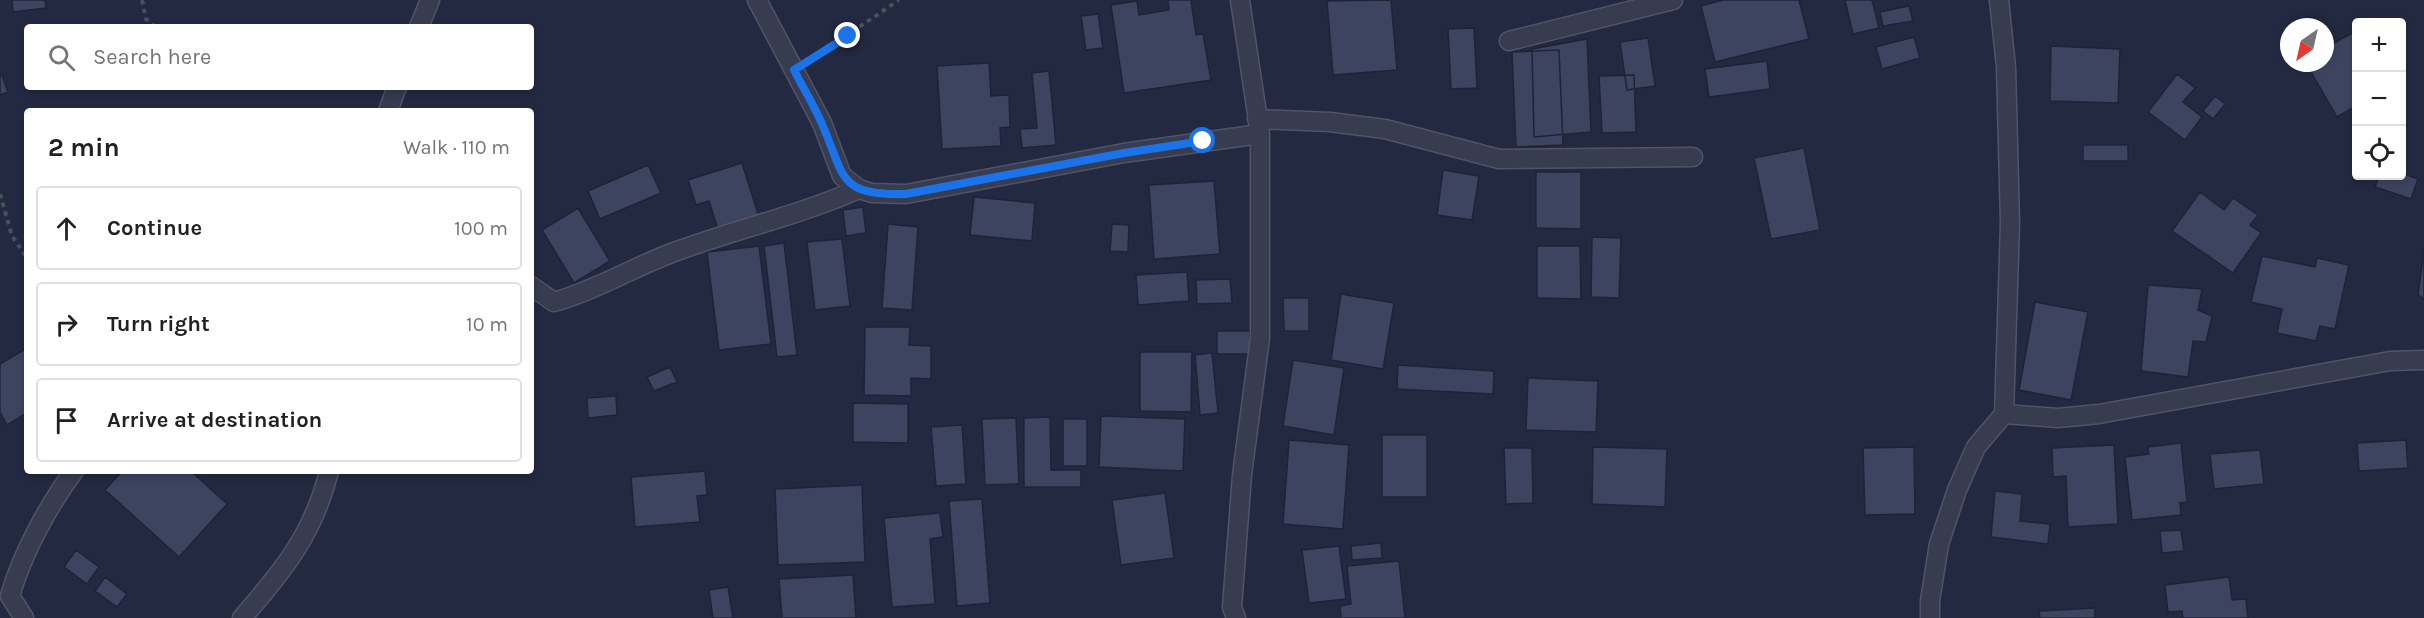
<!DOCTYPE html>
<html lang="en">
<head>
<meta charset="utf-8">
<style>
	body { margin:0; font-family:Karla,sans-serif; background:#f2f2f2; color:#202124 }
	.controls { position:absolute; right:18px; top:18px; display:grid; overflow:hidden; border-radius:6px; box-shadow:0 3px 9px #0003 }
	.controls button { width:54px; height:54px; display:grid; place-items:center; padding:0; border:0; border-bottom:2px solid #e0e0e0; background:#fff; color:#202124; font:30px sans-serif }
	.compass { position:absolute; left:2280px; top:18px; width:54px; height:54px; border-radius:50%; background:#fff; box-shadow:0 3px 9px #0003; rotate:214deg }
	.stop { position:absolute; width:18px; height:18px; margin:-14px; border:4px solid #1a73e8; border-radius:50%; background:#fff }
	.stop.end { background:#1a73e8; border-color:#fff; box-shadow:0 2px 6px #0008 }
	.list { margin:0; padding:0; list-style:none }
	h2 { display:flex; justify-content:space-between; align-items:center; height:78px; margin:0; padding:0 24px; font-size:26px }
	h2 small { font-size:20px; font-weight:400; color:#757577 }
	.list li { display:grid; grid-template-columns:39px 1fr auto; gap:18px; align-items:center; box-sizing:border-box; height:84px; margin:0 12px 12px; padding:0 12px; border:2px solid #e0e0e0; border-radius:6px }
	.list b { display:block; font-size:22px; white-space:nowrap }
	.list em { font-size:20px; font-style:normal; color:#757577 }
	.icon { flex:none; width:33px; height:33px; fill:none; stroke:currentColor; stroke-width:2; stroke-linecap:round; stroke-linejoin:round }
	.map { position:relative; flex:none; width:2424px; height:618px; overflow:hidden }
	.search { position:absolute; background:#fff; box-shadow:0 3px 9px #0003; left:24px; top:24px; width:510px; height:66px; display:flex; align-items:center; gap:15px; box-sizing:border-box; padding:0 21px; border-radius:6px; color:#757577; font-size:22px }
	.panel { position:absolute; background:#fff; box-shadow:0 3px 9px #0003; left:24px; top:108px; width:510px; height:366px; border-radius:6px }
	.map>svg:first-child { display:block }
	.building { fill:#3d445f; stroke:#1f2338; stroke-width:1.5 }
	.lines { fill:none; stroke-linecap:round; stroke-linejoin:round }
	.minor-casing { stroke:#505468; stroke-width:21 }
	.path { stroke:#41545c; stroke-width:4; stroke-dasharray:4.5 4.5; stroke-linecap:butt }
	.minor { stroke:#383c51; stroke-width:18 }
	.route { stroke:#1a73e8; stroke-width:8 }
</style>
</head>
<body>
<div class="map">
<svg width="2424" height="618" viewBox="0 0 2424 618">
	<rect width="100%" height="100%" fill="#232941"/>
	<!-- building -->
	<path class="building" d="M12 0H45L46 8 13 12Z
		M1168 0H1191L1196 35 1203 34 1211 80 1124 93 1111 5 1137 1 1139 15 1169 10Z
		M1391 0 1397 70 1333 75 1327 1Z
		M1723 0H1799L1809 39 1715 62 1701 6Z
		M1845 0H1872L1879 28 1853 34Z
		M1909 6 1913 21 1883 26 1880 12Z
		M1098 14 1103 48 1086 50 1081 16Z
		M1474 28 1477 88 1451 89 1448 29Z
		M2356 31V106L2337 117 2306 63H2325V48Z
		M1914 37 1920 58 1882 69 1876 47Z
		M1648 38 1655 86 1627 90 1620 42Z
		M1587 39 1591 132 1534 137 1532 49Z
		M2051 46 2120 49 2118 103 2050 101Z
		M1559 50 1563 145 1516 147 1512 52Z
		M1767 61 1770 89 1709 97 1705 69Z
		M989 63 991 96 1009 95 1010 127 1000 128 1001 146 942 149 937 66Z
		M1049 71 1056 145 1022 148 1020 129 1037 128 1032 73Z
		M2177 74 2195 88 2183 102 2202 117 2185 140 2148 112Z
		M2 75 8 92 0 95V76Z
		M1634 75 1636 132 1602 133 1599 76Z
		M2215 96 2225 104 2213 119 2203 111Z
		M2083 145H2128V161H2083Z
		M1804 148 1820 230 1771 239 1754 158Z
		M742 163 759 217 718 230 709 201 696 205 688 180Z
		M648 165 661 193 600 219 588 191Z
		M1443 170 1479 176 1472 220 1437 215Z
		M1536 172H1581V229L1536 228Z
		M2402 173 2418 179 2411 199 2375 187 2379 176H2402Z
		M1214 181 1220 254 1154 259 1149 185Z
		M2200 192 2224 210 2233 198 2258 215 2250 225 2261 233 2233 273 2172 231Z
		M974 197 1035 203 1032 241 970 235Z
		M863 207 866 233 846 236 843 210Z
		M578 208 610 261 574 283 542 230Z
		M888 224 918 227 912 310 882 308Z
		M1112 224 1129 225 1128 252 1110 251Z
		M1592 237 1621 238 1619 298 1591 297Z
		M842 239 850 306 815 310 807 242Z
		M784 243 797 355 777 357 764 246Z
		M759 246 771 344 719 350 707 252Z
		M1537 246H1580L1581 299 1537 298Z
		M2424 250V299L2418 295Z
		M2262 256 2315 267 2317 258 2349 265 2335 329 2320 326 2316 341 2277 333 2282 309 2251 302Z
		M1187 272 1189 301 1138 305 1136 275Z
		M1230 279 1232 303 1197 304 1196 280Z
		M2148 285 2202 289 2198 310 2212 316 2206 342 2193 341 2188 377 2141 371Z
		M1341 294 1394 303 1383 369 1331 360Z
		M1283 298H1309V331H1284Z
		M2035 302 2088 312 2071 400 2019 390Z
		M865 327H910L909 345 931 346V379L911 378V396L864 395Z
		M1217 331H1250V354H1217Z
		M27 348V413L7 425 0 412V364Z
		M1140 352H1192L1191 412 1140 411Z
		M1212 353 1218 413 1200 415 1195 355Z
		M1293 360 1344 368 1334 435 1283 426Z
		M1398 365 1494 371 1493 394 1397 389Z
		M670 367 677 382 654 391 647 377Z
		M1528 378 1598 381 1596 432 1526 430Z
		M616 396 617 415 588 418 587 398Z
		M853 403 908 404V443L853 442Z
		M1101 416 1185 419 1183 471 1099 467Z
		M1050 417 1051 470H1081V487H1024V418Z
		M1016 418 1019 484 985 485 982 419Z
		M1063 419H1087V466H1063Z
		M962 425 966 484 936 486 931 427Z
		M1382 435H1427V497H1382Z
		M1289 440 1349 445 1343 529 1283 524Z
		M2406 440 2408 468 2359 471 2357 443Z
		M2181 443 2187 502 2180 503 2181 515 2132 520 2125 457 2149 454 2148 447Z
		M2114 445 2118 524 2068 527 2066 476 2053 477 2052 448Z
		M1593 447 1667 449 1665 507 1592 504Z
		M1914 447 1915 514 1865 515 1863 448Z
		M1504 448H1532L1533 503 1506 504Z
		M2260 450 2264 484 2214 489 2210 454Z
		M122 471H191L227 504 179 557 105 490Z
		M705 471 707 495 697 496 700 522 635 527 631 477Z
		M862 485 865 562 778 565 775 489Z
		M1995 491 2022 494 2020 521 2050 524 2048 544 1991 537Z
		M1165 493 1174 558 1121 565 1112 500Z
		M982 499 990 603 957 606 949 501Z
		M940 513 943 537 930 539 935 604 892 607 884 518Z
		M2181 530 2184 551 2162 553 2160 531Z
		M1381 543 1382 558 1352 560 1351 546Z
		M1339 546 1346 599 1309 603 1302 550Z
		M76 550 99 567 87 584 64 567Z
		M1399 561 1405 618H1341L1340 606 1351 604 1347 566Z
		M853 575 856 618H782L779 579Z
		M105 577 127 594 117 607 95 591Z
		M2229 577 2232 600 2246 599 2248 618H2183L2182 611 2168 612 2165 585Z
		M728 587 733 618H713L709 590Z
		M2095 608V618H2040L2039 611Z"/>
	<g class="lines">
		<defs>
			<path id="minor" d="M757 0 822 123 842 176 859 189 872 193 906 194 1124 153 1260 134
				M419 27 430 0
				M1509 41 1673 0
				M388 111 397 87
				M1257 119 1330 122 1385 129 1499 159 1693 157
				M531 286 554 302C597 290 635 266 677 251 737 229 800 215 859 189
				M2004 414 2058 418 2099 414 2390 361 2424 360
				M24 618 10 596C22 554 48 506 74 471
				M242 618C283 571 314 533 329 471
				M1236 618 1232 607 1242 475 1260 338V134L1240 0
				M1930 618V601L1939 544 1957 490 1976 447 2004 414 2010 223 2006 67 1999 0"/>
		</defs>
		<!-- minor casing -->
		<use href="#minor" class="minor-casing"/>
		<!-- path -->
		<path class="path" d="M142 0 146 19 155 27
			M815 57 899 0
			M0 194 12 236 27 258"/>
		<!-- minor -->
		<use href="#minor" class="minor"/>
	</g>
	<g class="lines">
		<!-- route -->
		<path class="route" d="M848 36 794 70C803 88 814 105 822 124 845 176 837 196 906 194L1124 153 1203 141"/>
	</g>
</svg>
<div class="controls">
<button>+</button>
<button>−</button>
<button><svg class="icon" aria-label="locate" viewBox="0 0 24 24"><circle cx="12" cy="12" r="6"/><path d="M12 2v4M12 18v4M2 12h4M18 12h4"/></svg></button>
</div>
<svg class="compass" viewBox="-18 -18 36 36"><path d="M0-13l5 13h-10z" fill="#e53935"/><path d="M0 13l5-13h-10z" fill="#757577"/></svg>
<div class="stop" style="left:1203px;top:141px"></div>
<div class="stop end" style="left:848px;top:36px"></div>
<div class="search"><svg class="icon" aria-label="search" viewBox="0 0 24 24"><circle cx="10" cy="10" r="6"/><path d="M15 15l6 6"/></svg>Search here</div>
<section class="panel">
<h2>2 min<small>Walk · 110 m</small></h2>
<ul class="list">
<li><svg class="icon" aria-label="ahead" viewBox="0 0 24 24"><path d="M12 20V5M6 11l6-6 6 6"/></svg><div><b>Continue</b></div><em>100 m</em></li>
<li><svg class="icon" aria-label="right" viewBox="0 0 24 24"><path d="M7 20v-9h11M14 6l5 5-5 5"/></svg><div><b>Turn right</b></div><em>10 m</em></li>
<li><svg class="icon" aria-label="arrive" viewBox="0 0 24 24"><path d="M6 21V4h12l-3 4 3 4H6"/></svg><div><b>Arrive at destination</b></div></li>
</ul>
</section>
</div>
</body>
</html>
